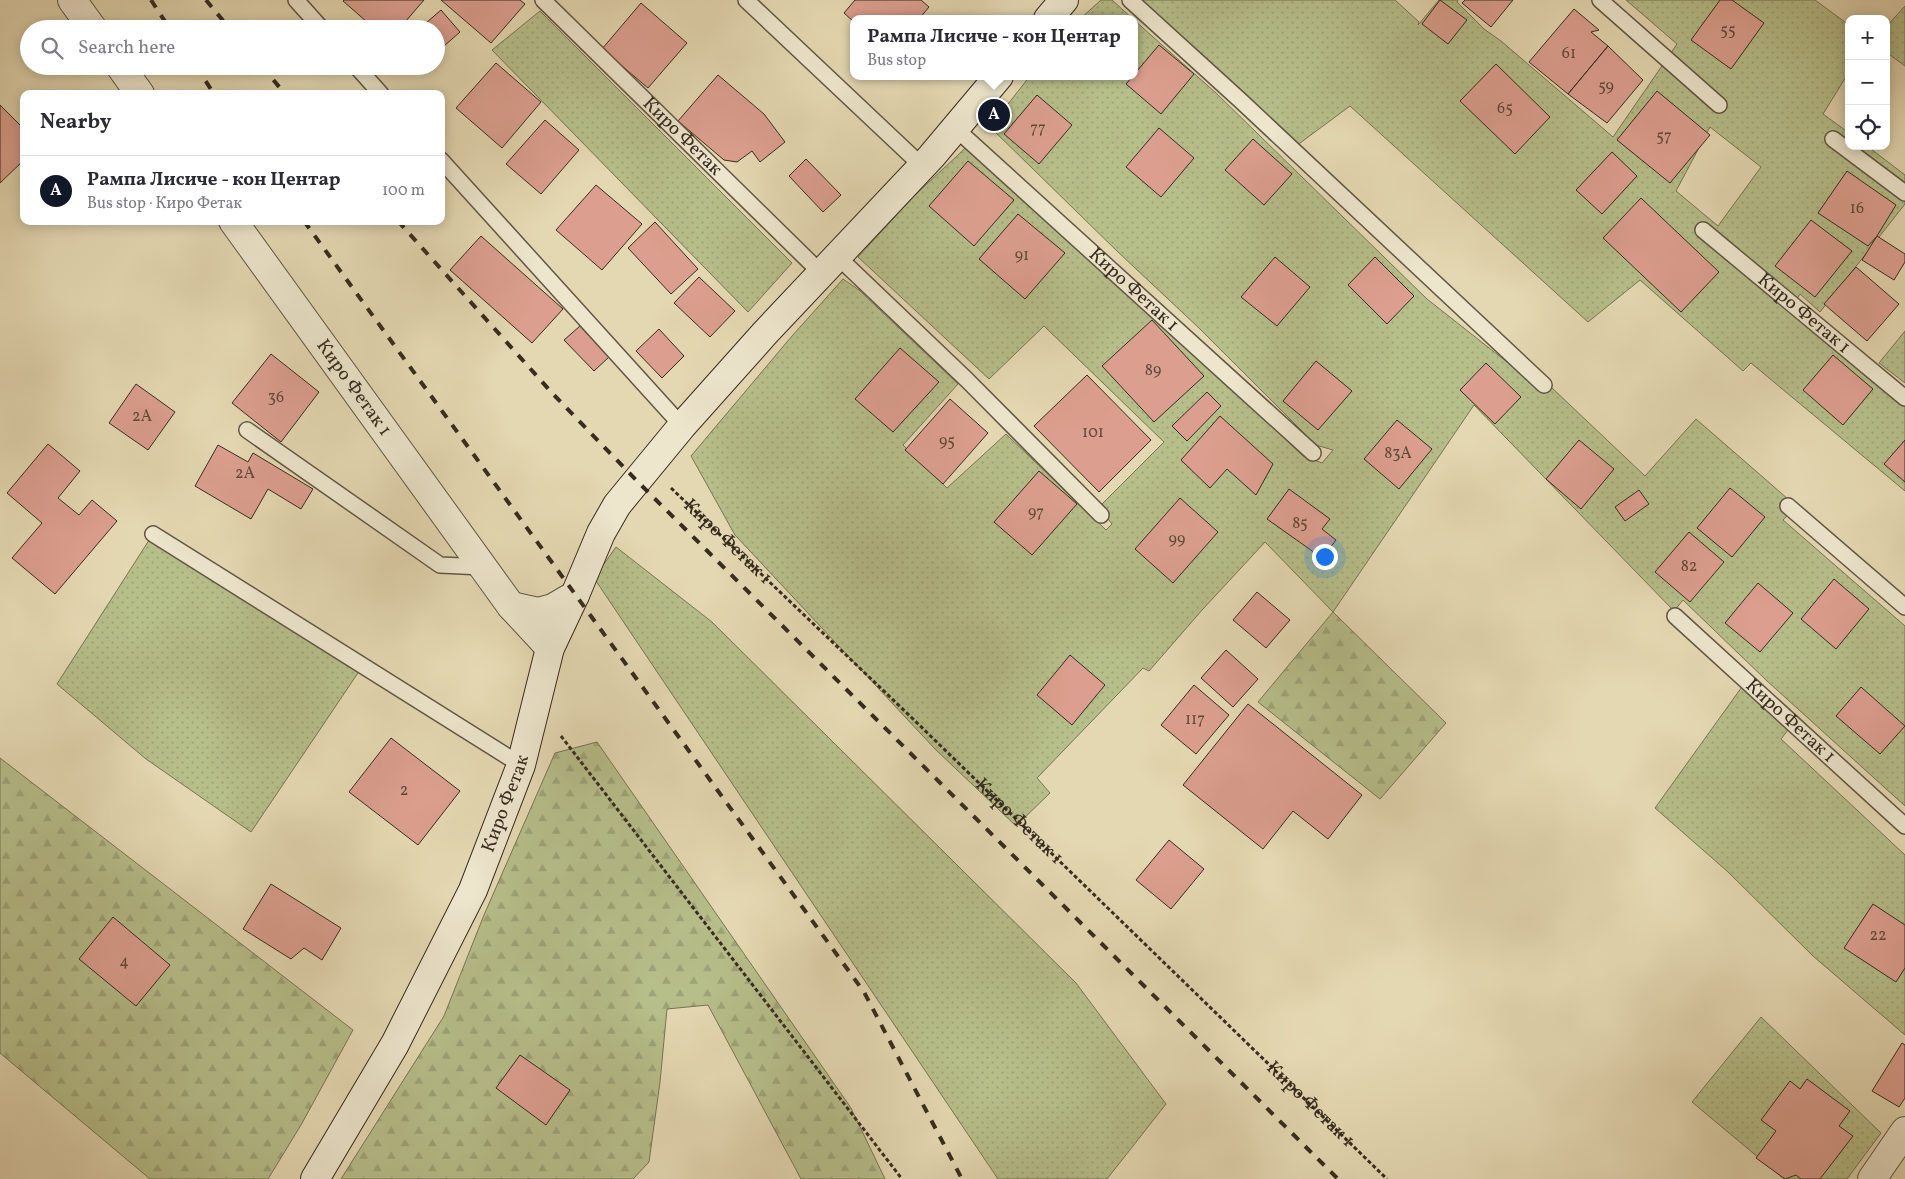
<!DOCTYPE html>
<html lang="en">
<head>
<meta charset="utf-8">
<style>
	body { margin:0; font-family:Vollkorn,serif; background:#f2f2f3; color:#2b2b33 }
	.controls { position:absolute; right:15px; top:15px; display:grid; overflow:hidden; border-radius:10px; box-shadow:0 2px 12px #0003 }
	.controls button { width:45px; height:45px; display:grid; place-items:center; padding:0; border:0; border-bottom:1px solid #e1e1e2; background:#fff; color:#2b2b33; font:25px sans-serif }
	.you { position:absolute; left:1324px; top:556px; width:18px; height:18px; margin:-12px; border:4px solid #fff; border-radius:50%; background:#1a73e8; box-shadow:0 0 0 8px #1a73e833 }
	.badge { display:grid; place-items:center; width:32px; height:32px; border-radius:50%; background:#111827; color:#fff; font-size:16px; font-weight:700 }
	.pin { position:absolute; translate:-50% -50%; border:2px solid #fff; box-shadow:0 1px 5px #0006 }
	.popup { position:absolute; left:850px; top:15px; width:288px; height:65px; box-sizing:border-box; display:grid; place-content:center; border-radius:10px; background:#fff; filter:drop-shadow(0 1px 4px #0005); font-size:16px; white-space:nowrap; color:#7c7c81 }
	.popup b { font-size:19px; color:#2b2b33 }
	.popup::after { content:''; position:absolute; left:50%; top:100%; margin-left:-10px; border:10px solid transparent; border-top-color:#fff }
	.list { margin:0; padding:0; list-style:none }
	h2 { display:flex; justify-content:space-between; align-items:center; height:65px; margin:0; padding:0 20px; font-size:21px }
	h2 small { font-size:16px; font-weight:400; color:#7c7c81 }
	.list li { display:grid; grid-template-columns:32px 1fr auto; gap:15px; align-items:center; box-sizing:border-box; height:70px; padding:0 20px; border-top:1px solid #e1e1e2 }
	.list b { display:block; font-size:19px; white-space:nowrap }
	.list p { margin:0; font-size:16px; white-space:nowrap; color:#7c7c81 }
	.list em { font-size:16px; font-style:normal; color:#7c7c81 }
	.icon { flex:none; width:28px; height:28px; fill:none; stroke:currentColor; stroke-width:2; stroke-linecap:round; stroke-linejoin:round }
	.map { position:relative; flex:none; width:1905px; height:1179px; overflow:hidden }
	.search { position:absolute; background:#fff; box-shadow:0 2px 12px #0003; left:20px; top:20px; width:425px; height:55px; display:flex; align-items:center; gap:12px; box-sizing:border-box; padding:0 18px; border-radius:28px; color:#7c7c81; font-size:19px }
	.panel { position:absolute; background:#fff; box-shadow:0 2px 12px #0003; left:20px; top:90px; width:425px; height:135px; border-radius:10px }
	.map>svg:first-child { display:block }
	.green { fill:url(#green-dots); stroke:#767554; fill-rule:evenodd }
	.forest { fill:url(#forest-firs); stroke:#767554 }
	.building { fill:#dc9f8f; stroke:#372c1f }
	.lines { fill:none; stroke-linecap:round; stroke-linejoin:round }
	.lane-casing { stroke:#625744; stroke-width:18 }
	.street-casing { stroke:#625744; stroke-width:30 }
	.secondary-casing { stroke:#372c1f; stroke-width:30 }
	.path { stroke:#372c1f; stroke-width:3; stroke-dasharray:4 2.5; stroke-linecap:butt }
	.lane { stroke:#ede6cd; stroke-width:15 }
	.street { stroke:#ede6cd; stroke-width:28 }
	.secondary { stroke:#ede6cd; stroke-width:28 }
	.rail { stroke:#372c1f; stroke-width:4; stroke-dasharray:9 9; stroke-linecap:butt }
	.labels { text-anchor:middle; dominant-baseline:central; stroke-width:4; stroke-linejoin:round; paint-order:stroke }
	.number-label { font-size:16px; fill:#60493b }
	.street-label { font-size:19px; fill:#372c1f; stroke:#ede6cd }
</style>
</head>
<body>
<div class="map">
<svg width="1905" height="1179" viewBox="0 0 1905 1179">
	<defs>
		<pattern id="green-dots" width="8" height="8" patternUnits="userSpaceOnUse" patternTransform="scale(1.25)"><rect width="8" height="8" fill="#b6be8a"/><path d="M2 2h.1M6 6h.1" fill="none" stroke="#9da377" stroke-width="1.8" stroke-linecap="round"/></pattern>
		<pattern id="forest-firs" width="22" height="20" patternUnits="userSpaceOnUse" patternTransform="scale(1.25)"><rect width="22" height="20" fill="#b6be8a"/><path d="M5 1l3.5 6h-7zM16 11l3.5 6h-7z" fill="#9da377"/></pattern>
	</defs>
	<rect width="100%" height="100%" fill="#e4d8b2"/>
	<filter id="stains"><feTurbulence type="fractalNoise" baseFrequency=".004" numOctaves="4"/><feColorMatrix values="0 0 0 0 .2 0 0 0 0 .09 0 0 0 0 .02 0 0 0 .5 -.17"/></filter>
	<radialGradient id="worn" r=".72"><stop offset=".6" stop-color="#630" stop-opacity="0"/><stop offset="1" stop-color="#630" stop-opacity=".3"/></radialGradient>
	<!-- green -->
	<path class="green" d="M1101 0H1112L1133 19H1080Z
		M1139 0H1395L1419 22 1418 25 1439 0H1458L1457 2 1484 29 1501 41 1613 137 1677 44 1626 0H1815L1849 25V72L1823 114 1849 133V146H1867L1905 175V204L1820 312 1800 294 1789 311 1905 405V491L1751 363 1743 371 1640 280 1588 322 1350 106 1296 146ZM1710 127 1761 167 1718 226 1676 191Z
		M1905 6V66L1886 52V27Z
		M540 11 792 263 748 312 492 50Z
		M1134 20 1216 93 1427 299 1545 392 1551 387 1645 476 1696 419 1796 506 1783 520 1905 626V806L1766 680 1683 600 1674 611 1474 405 1333 612 1265 542 1203 609 1149 671 1143 668 1037 778 1050 793 1016 826 935 749 735 535 691 456 792 336 843 279 859 290 958 384 903 445 947 488 1006 434 1106 530 1112 524 1099 507 1164 442 1044 326 989 379 858 257 913 197 974 140 1303 456 1322 463 1333 450 1316 445 1200 329 1118 252 990 127 1030 76H1134Z
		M1905 331V383L1879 363Z
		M153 534 362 667 251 832 146 759 57 684Z
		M616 547 712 622 1076 983 1166 1104 1107 1179H998L594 578Z
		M1744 684 1791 726 1781 739 1905 855V1035L1813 956 1727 871 1655 808Z
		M1761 1017 1881 1133 1847 1179H1784L1692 1102Z"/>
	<!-- forest -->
	<path class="forest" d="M1333 612 1446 723 1380 799 1258 702Z
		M597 742 851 1108 885 1179H801L708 1005 667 1009 660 1082 649 1162 633 1179H341L444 1016 484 915 555 753Z
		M0 758 353 1030 301 1125 268 1179H150L0 1053Z"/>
	<!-- building -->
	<path class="building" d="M344 0H424L399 29H375L343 1Z
		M441 0H520L525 4 491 43Z
		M855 0H921L929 7 919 19H854V22L844 13Z
		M1440 0 1467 20 1448 44 1422 24Z
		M1465 0H1513L1491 27 1462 3Z
		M1720 0H1732L1764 23 1731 69 1691 40Z
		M641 3 687 43 648 88 602 49Z
		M1574 9 1599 30 1591 32 1608 46 1568 94 1529 62Z
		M441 10 460 32 436 53V29H419Z
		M1159 45 1194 74 1161 114 1126 84Z
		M1608 46 1643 80 1607 123 1568 94Z
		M496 63 541 102 502 148 456 108Z
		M1496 64 1550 117 1515 154 1460 101Z
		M718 75 764 114 785 142 760 162 752 151 737 162 724 160 678 121Z
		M1657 91 1710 135 1670 183 1617 140Z
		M1037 95 1072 125 1039 164 1004 134Z
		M0 105 24 129V160L0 183Z
		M545 120 579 150 541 194 506 164Z
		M1159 128 1194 158 1161 197 1126 167Z
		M1253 139 1292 174 1264 205 1225 170Z
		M1612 152 1637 176 1602 214 1576 190Z
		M806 159 841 195 823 212 789 176Z
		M968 161 1014 200 974 246 929 206Z
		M1847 171 1896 205 1877 236 1868 246 1818 213Z
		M596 185 642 224 602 270 556 230Z
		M1641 198 1719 272 1681 312 1603 238Z
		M1018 214 1065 253 1025 299 979 259Z
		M1811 220 1852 251 1815 297 1775 266Z
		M655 222 698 269 671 294 628 248Z
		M481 236 563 309 532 343 450 270Z
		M1877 236 1905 254V262L1894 280 1862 260Z
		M1275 257 1310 287 1277 326 1241 297Z
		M1375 257 1414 296 1387 324 1348 285Z
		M1856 267 1899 304 1867 341 1824 304Z
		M699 277 735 311 710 337 674 303Z
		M1152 320 1204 376 1154 422 1102 366Z
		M580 326 609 357 594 371 564 340Z
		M659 329 684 356 662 378 636 351Z
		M900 348 939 382 893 432 855 399Z
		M271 354 319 392 281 442 232 403Z
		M1833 355 1873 389 1843 425 1803 390Z
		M1316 361 1352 391 1318 430 1283 401Z
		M1486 363 1521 397 1495 424 1460 390Z
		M1087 375 1151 440 1099 492 1034 426Z
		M136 384 175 412 148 450 109 423Z
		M1207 392 1221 406 1187 441 1172 426Z
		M950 399 988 433 943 484 905 450Z
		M1220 416 1273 464 1256 495 1227 469 1210 488 1181 460Z
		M1397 420 1432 449 1399 489 1364 459Z
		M1579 440 1614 469 1581 509 1546 479Z
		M1905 440V482L1884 464Z
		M48 444 80 471 58 498 79 515 92 500 117 521 55 594 12 558 42 523 7 493Z
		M218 445 248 462 253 453 313 489 301 509 268 489 251 519 195 486Z
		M1039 471 1077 504 1032 555 994 522Z
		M1730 488 1765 517 1732 557 1697 528Z
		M1289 489 1330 519 1322 529 1336 540 1322 558 1267 519Z
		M1639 490 1649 504 1625 521 1615 507Z
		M1180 498 1218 532 1173 583 1135 549Z
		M1689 532 1724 562 1690 602 1655 572Z
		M1834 579 1869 609 1836 649 1801 619Z
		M1758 583 1793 613 1760 652 1725 623Z
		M1257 592 1290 620 1266 648 1233 620Z
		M1226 650 1258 679 1233 707 1201 678Z
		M1070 655 1105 685 1072 725 1037 695Z
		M1194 685 1229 715 1196 754 1161 725Z
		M1861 687 1905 726 1880 754 1836 716Z
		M1248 704 1362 795 1328 839 1293 811 1263 849 1183 785Z
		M391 738 460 791 418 845 349 792Z
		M1169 840 1204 869 1171 909 1136 880Z
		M271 884 341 928 322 960 304 948 291 959 243 929Z
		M1873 904 1905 925V968L1896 982 1844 948Z
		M113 917 170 965 136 1006 79 959Z
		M1902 1043 1905 1045V1098L1899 1107 1872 1091Z
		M520 1055 570 1090 546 1125 496 1088Z
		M1807 1079 1850 1111 1839 1126 1853 1136 1820 1179H1801L1796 1175 1785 1179 1756 1158 1776 1131 1761 1120 1790 1081 1800 1089Z"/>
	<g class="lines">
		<defs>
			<g id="lane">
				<path d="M296 0 322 29"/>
				<path id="s2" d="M543 0 821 273"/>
				<path d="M746 0 922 166"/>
				<path d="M1130 0 1241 101 1544 385"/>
				<path d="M1600 0 1719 105"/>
				<path d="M356 66 381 94"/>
				<path id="s3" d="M955 128 1313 453"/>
				<path d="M1833 139 1905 193"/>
				<path d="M441 160 682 426"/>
				<path id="s4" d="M1703 230 1905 398"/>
				<path d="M837 256 967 380 1101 515"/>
				<path d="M247 430 440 565 483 567"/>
				<path d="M1788 506 1905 607"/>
				<path d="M153 534 521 765"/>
				<path id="s5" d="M1675 616 1905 826"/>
			</g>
			<g id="street">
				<path d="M72 0 93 29"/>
				<path d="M120 66 140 94"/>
				<path id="s6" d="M233 221 511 606 550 648"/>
				<path d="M511 606 538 612 553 608 575 595"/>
				<path d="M1872 1179 1905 1131"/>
			</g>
			<g id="secondary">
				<path d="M1048 19 1064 0"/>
				<path id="s7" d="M315 1179 395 1044 473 890 521 765 550 648 575 595 601 533 617 505 682 426 765 333 931 157 999 76"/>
			</g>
		</defs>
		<!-- lane casing -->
		<use href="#lane" class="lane-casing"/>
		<!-- street casing -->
		<use href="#street" class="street-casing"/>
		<!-- secondary casing -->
		<use href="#secondary" class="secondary-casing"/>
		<!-- path -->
		<g class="path">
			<path id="s1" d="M671 488 911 717 1387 1179"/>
			<path d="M561 736 902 1179"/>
		</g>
		<!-- lane -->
		<use href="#lane" class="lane"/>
		<!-- street -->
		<use href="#street" class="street"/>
		<!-- secondary -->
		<use href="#secondary" class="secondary"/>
		<!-- rail -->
		<path class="rail" d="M151 0 170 29
			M206 0 230 29
			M196 66 214 94
			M262 66 285 94
			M304 221 864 992 962 1179
			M398 221 553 394 637 481 1338 1179"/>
	</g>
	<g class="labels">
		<!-- number labels -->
		<g class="number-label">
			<text x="1728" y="31">55</text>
			<text x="1569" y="54">61</text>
			<text x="1606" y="87">59</text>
			<text x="1505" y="109">65</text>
			<text x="1038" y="129">77</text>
			<text x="1664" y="137">57</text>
			<text x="1857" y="209">16</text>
			<text x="1022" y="256">91</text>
			<text x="1153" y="371">89</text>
			<text x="276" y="398">36</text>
			<text x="142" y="417">2А</text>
			<text x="1093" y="433">101</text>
			<text x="947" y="442">95</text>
			<text x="1398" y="454">83А</text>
			<text x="245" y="474">2А</text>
			<text x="1036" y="513">97</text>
			<text x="1300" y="524">85</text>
			<text x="1177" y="540">99</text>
			<text x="1689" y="567">82</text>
			<text x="1195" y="720">117</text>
			<text x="404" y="791">2</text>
			<text x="1878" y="936">22</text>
			<text x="124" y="962">4</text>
		</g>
		<!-- street labels -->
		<g class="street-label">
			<text stroke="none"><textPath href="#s2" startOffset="195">Киро Фетак</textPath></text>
			<text stroke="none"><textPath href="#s3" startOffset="241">Киро Фетак 1</textPath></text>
			<text stroke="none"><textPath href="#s4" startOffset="131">Киро Фетак 1</textPath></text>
			<text stroke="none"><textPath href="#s6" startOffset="206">Киро Фетак 1</textPath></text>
			<text stroke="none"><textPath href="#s1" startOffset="78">Киро Фетак 1</textPath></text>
			<text stroke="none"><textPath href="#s5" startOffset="156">Киро Фетак 1</textPath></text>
			<text stroke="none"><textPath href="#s7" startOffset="422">Киро Фетак</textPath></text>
			<text stroke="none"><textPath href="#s1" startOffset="482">Киро Фетак 1</textPath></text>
			<text stroke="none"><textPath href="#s1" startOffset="888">Киро Фетак 1</textPath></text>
		</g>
	</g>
	<rect width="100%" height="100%" filter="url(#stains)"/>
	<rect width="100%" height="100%" fill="url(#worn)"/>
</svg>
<div class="controls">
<button>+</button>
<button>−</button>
<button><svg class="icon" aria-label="locate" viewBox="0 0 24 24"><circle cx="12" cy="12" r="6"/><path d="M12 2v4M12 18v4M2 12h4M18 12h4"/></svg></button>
</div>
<div class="you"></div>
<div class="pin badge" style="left:994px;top:115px">A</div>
<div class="popup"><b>Рампа Лисиче - кон Центар</b>Bus stop</div>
<div class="search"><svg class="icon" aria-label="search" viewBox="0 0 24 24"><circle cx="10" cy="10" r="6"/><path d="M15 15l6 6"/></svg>Search here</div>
<section class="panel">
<h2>Nearby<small></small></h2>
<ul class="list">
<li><span class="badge">A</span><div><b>Рампа Лисиче - кон Центар</b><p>Bus stop · Киро Фетак</p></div><em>100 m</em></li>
</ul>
</section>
</div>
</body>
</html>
